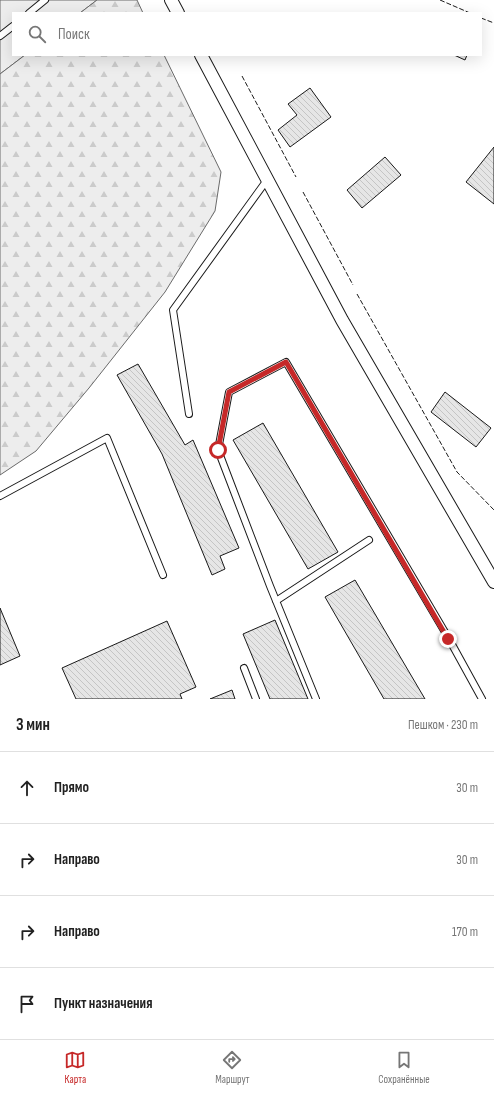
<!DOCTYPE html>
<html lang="ru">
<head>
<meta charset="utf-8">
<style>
	body { margin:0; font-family:"Sofia Sans Condensed",sans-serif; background:#f6f6f6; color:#222 }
	.stop { position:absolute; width:12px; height:12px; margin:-9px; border:3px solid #c62828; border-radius:50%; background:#fff }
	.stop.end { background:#c62828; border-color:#fff; box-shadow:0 1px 4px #0008 }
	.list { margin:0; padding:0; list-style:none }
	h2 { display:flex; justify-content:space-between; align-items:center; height:52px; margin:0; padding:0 16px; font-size:17px }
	h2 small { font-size:13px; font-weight:400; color:#767676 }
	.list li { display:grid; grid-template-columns:26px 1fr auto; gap:12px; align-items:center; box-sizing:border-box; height:72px; padding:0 16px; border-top:1px solid #e0e0e0 }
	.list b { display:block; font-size:15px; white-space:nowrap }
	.list em { font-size:13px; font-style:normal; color:#767676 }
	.icon { flex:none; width:22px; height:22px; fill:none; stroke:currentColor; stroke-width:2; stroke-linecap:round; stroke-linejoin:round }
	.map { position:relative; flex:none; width:494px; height:699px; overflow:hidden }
	.search { position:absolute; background:#fff; box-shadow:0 4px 16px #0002; left:12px; right:12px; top:12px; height:44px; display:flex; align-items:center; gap:10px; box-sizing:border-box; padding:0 14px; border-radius:0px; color:#767676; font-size:15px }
	.sheet { height:340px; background:#fff }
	nav { display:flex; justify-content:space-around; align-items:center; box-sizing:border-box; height:56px; border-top:1px solid #e0e0e0; background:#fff; font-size:11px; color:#767676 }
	nav a { display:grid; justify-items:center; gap:2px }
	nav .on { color:#c62828 }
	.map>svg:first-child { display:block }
	.built { fill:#ededed; stroke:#6a6a6a }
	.forest { fill:url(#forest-firs); stroke:#6a6a6a }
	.building { fill:url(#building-back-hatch); stroke:#1a1a1a }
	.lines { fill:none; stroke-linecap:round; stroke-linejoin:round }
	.service-casing { stroke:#1a1a1a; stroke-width:8 }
	.minor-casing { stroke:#1a1a1a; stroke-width:14 }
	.service { stroke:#fff; stroke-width:6 }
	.minor { stroke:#fff; stroke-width:12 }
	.fence { stroke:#1a1a1a; stroke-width:1; stroke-dasharray:5 2; stroke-linecap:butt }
	.route { stroke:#c62828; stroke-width:5 }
</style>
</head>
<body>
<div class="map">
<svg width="494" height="699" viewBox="0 0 494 699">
	<defs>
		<pattern id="forest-firs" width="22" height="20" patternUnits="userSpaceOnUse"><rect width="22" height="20" fill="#ededed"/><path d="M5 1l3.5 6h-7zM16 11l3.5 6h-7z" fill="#cbcbcb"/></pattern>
		<pattern id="building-back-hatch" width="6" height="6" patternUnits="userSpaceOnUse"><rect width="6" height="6" fill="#e6e6e6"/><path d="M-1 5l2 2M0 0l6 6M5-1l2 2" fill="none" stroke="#c5c5c5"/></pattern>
	</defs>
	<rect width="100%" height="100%" fill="#fff"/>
	<!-- built -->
	<path class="built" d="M0 0H97L80 13H13V55H25L0 74Z"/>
	<!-- forest -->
	<path class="forest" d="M97 0H137L143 13H80Z
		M25 55H164L221 172 215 211 165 292 89 388 36 451 0 475V74Z"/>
	<!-- building -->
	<path class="building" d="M454 55H467L465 60Z
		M310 88 331 117 290 147 278 130 297 115 288 104Z
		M494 147V204L466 182Z
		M385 157 401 175 362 208 347 190Z
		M138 364 185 445 193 440 239 548 220 556 225 569 212 575 162 454 117 375Z
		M445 392 491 428 476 447 431 412Z
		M263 423 338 552 308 569 233 440Z
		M355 580 425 699H384L325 597Z
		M0 608 20 656 0 665Z
		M275 620 308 699H270L243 634Z
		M167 621 196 687 180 694 182 699H76L62 668Z
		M232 690 235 699H210Z"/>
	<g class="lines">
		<defs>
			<path id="service" d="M29 13 45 0
				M0 36 13 26
				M189 414 173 310 267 180
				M0 496 107 438 163 575
				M276 601 369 540
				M244 668 256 699
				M316 699 270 586 218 450 229 392 286 362 449 639 482 699"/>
			<path id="minor" d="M171 0 178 13
				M201 55 342 320 494 582"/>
		</defs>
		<!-- service casing -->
		<use href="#service" class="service-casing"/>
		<!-- minor casing -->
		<use href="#minor" class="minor-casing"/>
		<!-- service -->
		<use href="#service" class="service"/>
		<!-- minor -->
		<use href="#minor" class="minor"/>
		<!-- fence -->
		<path class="fence" d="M440 0 470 13
			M481 18 494 23
			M242 76 296 177
			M303 192 353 285
			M357 294 457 472 494 510"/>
	</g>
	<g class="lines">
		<!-- route -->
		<path class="route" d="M218 450 229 392 286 362 448 639"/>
	</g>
</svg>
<div class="stop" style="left:218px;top:450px"></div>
<div class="stop end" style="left:448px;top:639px"></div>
<div class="search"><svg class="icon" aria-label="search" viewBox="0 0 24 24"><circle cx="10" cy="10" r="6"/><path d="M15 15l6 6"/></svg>Поиск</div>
</div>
<section class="sheet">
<h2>3 мин<small>Пешком · 230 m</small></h2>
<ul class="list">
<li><svg class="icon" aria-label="ahead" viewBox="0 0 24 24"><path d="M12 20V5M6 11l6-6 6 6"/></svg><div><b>Прямо</b></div><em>30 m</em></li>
<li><svg class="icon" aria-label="right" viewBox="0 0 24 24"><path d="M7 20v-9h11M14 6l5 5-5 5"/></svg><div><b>Направо</b></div><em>30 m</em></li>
<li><svg class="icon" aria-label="right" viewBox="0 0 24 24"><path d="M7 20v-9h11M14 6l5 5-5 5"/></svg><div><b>Направо</b></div><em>170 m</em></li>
<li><svg class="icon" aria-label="arrive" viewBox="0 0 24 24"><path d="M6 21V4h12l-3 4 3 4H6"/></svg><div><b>Пункт назначения</b></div></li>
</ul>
</section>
<nav>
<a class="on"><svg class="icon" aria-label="map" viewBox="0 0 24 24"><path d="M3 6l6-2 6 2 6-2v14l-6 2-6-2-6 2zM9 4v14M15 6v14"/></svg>Карта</a>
<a><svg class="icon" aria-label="directions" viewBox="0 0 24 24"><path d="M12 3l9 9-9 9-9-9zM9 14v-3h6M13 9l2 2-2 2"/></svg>Маршрут</a>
<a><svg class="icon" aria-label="saved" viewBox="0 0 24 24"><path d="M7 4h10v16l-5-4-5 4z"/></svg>Сохранённые</a>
</nav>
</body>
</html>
